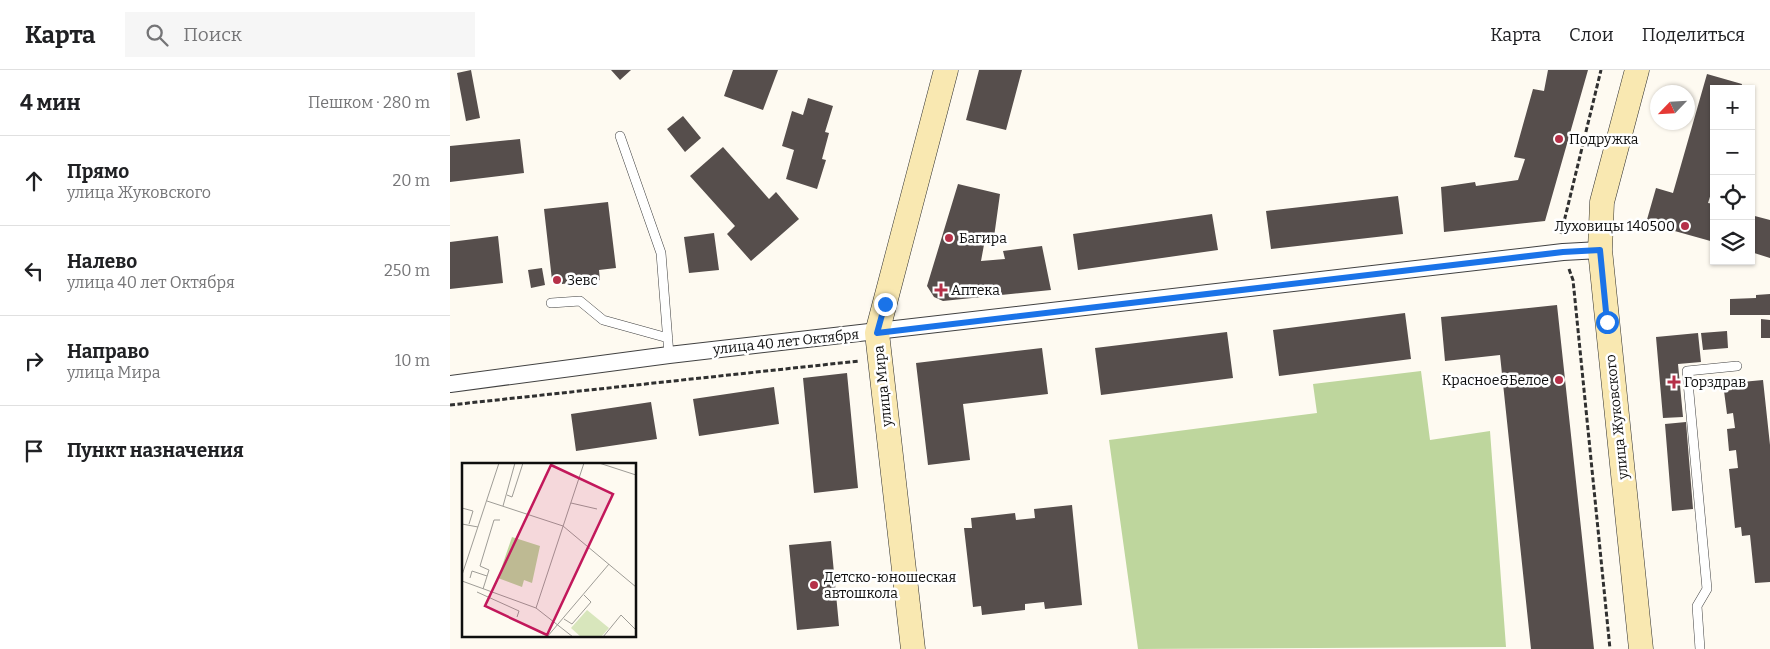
<!DOCTYPE html>
<html lang="ru">
<head>
<meta charset="utf-8">
<style>
	body { margin:0; font-family:Bitter,serif; background:#f6f6f6; color:#202124 }
	.controls { position:absolute; right:15px; top:15px; display:grid; overflow:hidden; border-radius:0px; box-shadow:0 1px 4px #0004 }
	.controls button { width:45px; height:45px; display:grid; place-items:center; padding:0; border:0; border-bottom:1px solid #e0e0e0; background:#fff; color:#202124; font:25px sans-serif }
	.compass { position:absolute; left:1200px; top:15px; width:45px; height:45px; border-radius:50%; background:#fff; box-shadow:0 1px 4px #0004; rotate:245deg }
	.stop { position:absolute; width:15px; height:15px; margin:-11px; border:4px solid #1a73e8; border-radius:50%; background:#fff }
	.stop.end { background:#1a73e8; border-color:#fff; box-shadow:0 1px 5px #0008 }
	.list { margin:0; padding:0; list-style:none }
	h2 { display:flex; justify-content:space-between; align-items:center; height:65px; margin:0; padding:0 20px; font-size:21px }
	h2 small { font-size:16px; font-weight:400; color:#757577 }
	.list li { display:grid; grid-template-columns:32px 1fr auto; gap:15px; align-items:center; box-sizing:border-box; height:90px; padding:0 20px; border-top:1px solid #e0e0e0 }
	.list b { display:block; font-size:19px; white-space:nowrap }
	.list p { margin:0; font-size:16px; white-space:nowrap; color:#757577 }
	.list em { font-size:16px; font-style:normal; color:#757577 }
	.icon { flex:none; width:28px; height:28px; fill:none; stroke:currentColor; stroke-width:2; stroke-linecap:round; stroke-linejoin:round }
	.map { position:relative; flex:none; width:1320px; height:579px; overflow:hidden }
	header { display:flex; align-items:center; gap:30px; box-sizing:border-box; height:70px; padding:0 25px; background:#fff; border-bottom:1px solid #e0e0e0 }
	header strong { font-size:24px }
	nav { display:flex; gap:28px; margin-inline-start:auto; font-size:18px }
	.search { width:350px; height:45px; background:#f6f6f6; display:flex; align-items:center; gap:12px; box-sizing:border-box; padding:0 18px; border-radius:0px; color:#757577; font-size:19px }
	main { display:flex }
	aside { flex:1; background:#fff }
	.map>svg:first-child { display:block }
	.forest { fill:#bed69d }
	.building { fill:#564e4c }
	.lines { fill:none; stroke-linecap:round; stroke-linejoin:round }
	.lane-casing { stroke:#414141; stroke-width:10 }
	.street-casing { stroke:#414141; stroke-width:18 }
	.secondary-casing { stroke:#303030; stroke-width:25 }
	.path { stroke:#303030; stroke-width:3; stroke-dasharray:5 2.5; stroke-linecap:butt }
	.lane { stroke:#fff; stroke-width:9 }
	.street { stroke:#fff; stroke-width:16 }
	.secondary { stroke:#f9e8b1; stroke-width:24 }
	.route { stroke:#1a73e8; stroke-width:6 }
	.poi-dot { fill:#b53048; stroke:#fff; stroke-width:2 }
	.labels { text-anchor:middle; dominant-baseline:central; stroke-width:5; stroke-linejoin:round; paint-order:stroke }
	.poi-label { font-size:14px; fill:#0e0e0e; stroke:#fff; text-anchor:start }
	.street-label { font-size:14px; fill:#0e0e0e; stroke:#fff }
	.inset-road { fill:none; stroke:#9e9c96; stroke-width:1 }
	.view { fill:#c2185b; fill-opacity:0.15; stroke:#c2185b; stroke-width:2.5 }
	.inset-edge { fill:none; stroke:#0e0e0e; stroke-width:2.5 }
</style>
</head>
<body>
<header>
<strong>Карта</strong>
<div class="search"><svg class="icon" aria-label="search" viewBox="0 0 24 24"><circle cx="10" cy="10" r="6"/><path d="M15 15l6 6"/></svg>Поиск</div>
<nav><a>Карта</a><a>Слои</a><a>Поделиться</a></nav>
</header>
<main>
<aside>
<h2>4 мин<small>Пешком · 280 m</small></h2>
<ul class="list">
<li><svg class="icon" aria-label="ahead" viewBox="0 0 24 24"><path d="M12 20V5M6 11l6-6 6 6"/></svg><div><b>Прямо</b><p>улица Жуковского</p></div><em>20 m</em></li>
<li><svg class="icon" aria-label="left" viewBox="0 0 24 24"><path d="M17 20v-9H6M10 6l-5 5 5 5"/></svg><div><b>Налево</b><p>улица 40 лет Октября</p></div><em>250 m</em></li>
<li><svg class="icon" aria-label="right" viewBox="0 0 24 24"><path d="M7 20v-9h11M14 6l5 5-5 5"/></svg><div><b>Направо</b><p>улица Мира</p></div><em>10 m</em></li>
<li><svg class="icon" aria-label="arrive" viewBox="0 0 24 24"><path d="M6 21V4h12l-3 4 3 4H6"/></svg><div><b>Пункт назначения</b></div></li>
</ul>
</aside>
<div class="map">
<svg width="1320" height="579" viewBox="0 0 1320 579">
	<rect width="100%" height="100%" fill="#fefaf1"/>
	<!-- forest -->
	<path class="forest" d="M971 301 980 370 1040 361 1056 577 688 579 659 370 867 343 863 314Z"/>
	<!-- building -->
	<path class="building" d="M21 0 30 48 16 51 7 3Z
		M161 0H181L170 10Z
		M283 0H328L313 40 274 26Z
		M529 0H572L556 60 516 50Z
		M1098 0H1138L1095 151 994 162 991 117 1025 112 1026 116 1068 110 1075 89 1064 87 1083 19 1094 21Z
		M1257 4 1292 14 1291 19H1264V114L1258 133 1264 134V172L1196 153 1206 118 1223 123Z
		M358 28 383 36 375 62 379 63 372 89 376 90 367 119 336 109 344 80 332 76 342 41 353 45Z
		M233 46 251 68 235 82 217 59Z
		M70 69 74 103 0 112V76Z
		M273 77 319 129 326 122 349 149 301 191 277 164 285 156 240 106Z
		M508 114 550 124 544 167 536 164 531 191 555 189 553 181 592 176 601 220 493 231 484 227 477 216Z
		M948 126 953 164 821 179 816 141Z
		M158 132 166 198 149 200 150 210 112 214 111 209 102 210 94 139Z
		M762 144 768 180 628 200 623 164Z
		M1301 145 1320 150V188L1301 182Z
		M264 163 269 200 239 203 234 167Z
		M48 166 53 213 0 219V172Z
		M92 198 95 215 81 218 78 200Z
		M1320 224V245H1280V229L1306 228V225Z
		M1107 235 1144 579H1081L1050 285 995 291 991 247Z
		M955 243 961 289 829 306 823 260Z
		M1311 249 1320 250V268H1311Z
		M1277 261 1278 278 1253 280 1251 263Z
		M777 262 783 308 651 325 645 278Z
		M1248 263 1251 292 1228 294 1233 347 1213 348 1206 267Z
		M592 278 598 324 513 334 520 390 478 395 466 293Z
		M397 303 408 418 364 423 353 308Z
		M1313 310 1320 375V512L1305 513 1300 465 1292 466 1291 457 1285 458 1279 399 1288 398 1286 380 1279 381 1277 359 1285 358 1283 343 1277 344 1274 321 1282 320 1281 313Z
		M324 317 329 354 249 366 243 329Z
		M201 332 207 369 126 381 121 344Z
		M1236 352 1243 439 1222 441 1215 354Z
		M622 435 632 535 595 539 594 532 575 534V540L532 545 531 536 523 537 514 458H522L521 448 565 443 566 450 585 448 584 439Z
		M381 471 389 556 347 560 339 475Z"/>
	<g class="lines">
		<defs>
			<path id="lane" d="M170 66 211 183 219 285
				M101 233 130 231 153 250 218 268
				M1250 579 1247 536 1257 519 1237 301 1287 296"/>
			<path id="street" d="M0 314 219 285 1113 182 1150 180"/>
			<path id="secondary" d="M1187 0 1152 132 1150 180 1191 579
				M463 579 427 263 496 0"/>
		</defs>
		<!-- lane casing -->
		<use href="#lane" class="lane-casing"/>
		<!-- street casing -->
		<use href="#street" class="street-casing"/>
		<!-- secondary casing -->
		<use href="#secondary" class="secondary-casing"/>
		<!-- path -->
		<path class="path" d="M1111 164 1151 0
			M1119 199 1123 210 1160 579
			M0 335 409 291"/>
		<!-- lane -->
		<use href="#lane" class="lane"/>
		<!-- street -->
		<use href="#street" class="street"/>
		<!-- secondary -->
		<use href="#secondary" class="secondary"/>
	</g>
	<g class="lines">
		<!-- route -->
		<path class="route" d="M435 234 427 263 1113 182 1150 180 1157 252"/>
	</g>
	<!-- markers -->
	<g class="poi-dot">
		<circle cx="1109" cy="69" r="5"/>
		<circle cx="1235" cy="156" r="5"/>
		<circle cx="499" cy="168" r="5"/>
		<circle cx="107" cy="210" r="5"/>
		<path d="M488.5 212.5h5v5h5v5h-5v5h-5v-5h-5v-5h5z"/>
		<circle cx="1109" cy="310" r="5"/>
		<path d="M1221.5 304.5h5v5h5v5h-5v5h-5v-5h-5v-5h5z"/>
		<circle cx="364" cy="515" r="5"/>
	</g>
	<g class="labels">
		<!-- poi labels -->
		<g class="poi-label">
			<text x="1119" y="69">Подружка</text>
			<text x="1225" y="156" text-anchor="end">Луховицы 140500</text>
			<text x="509" y="168">Багира</text>
			<text x="117" y="210">Зевс</text>
			<text x="501" y="220">Аптека</text>
			<text x="1099" y="310" text-anchor="end">Красное&amp;Белое</text>
			<text x="1234" y="312">Горздрав</text>
			<text x="374" y="507">Детско-юношеская<tspan x="374" dy="16">автошкола</tspan></text>
		</g>
		<!-- street labels -->
		<g class="street-label">
			<text transform="translate(336 272) rotate(-6)">улица 40 лет Октября</text>
			<text transform="translate(433 316) rotate(-96)">улица Мира</text>
			<text transform="translate(1167 347) rotate(-96)">улица Жуковского</text>
		</g>
	</g>
	<!-- overview -->
	<g transform="translate(12 393)">
		<rect width="174" height="174" fill="#fefaf1"/>
		<path d="M125 147 147 165 139 174H119L109 165Z" fill="#d8e6bc"/>
		<path d="M50 74 78 83 70 120 62 117 60 124 36 115Z" fill="#bed69d"/>
		<path class="inset-road" d="M137 0 174 12M45 32 50 34 61 0M25 38 101 63 174 124M109 40 135 46M41 43 53 0M0 45 11 48 7 61M0 61 16 64M0 112 37 0M8 115 10 108 25 113M0 118 74 145 111 174M21 126 27 107 18 103 32 57H38M15 129 57 148 55 154M74 145 122 0M102 156 110 161 129 139 122 132M85 174 147 101M141 174 159 152 174 167"/>
		<path class="view" d="M89 2 151 31 85 172 23 143Z"/>
		<rect width="174" height="174" class="inset-edge"/>
	</g>
</svg>
<div class="controls">
<button>+</button>
<button>−</button>
<button><svg class="icon" aria-label="locate" viewBox="0 0 24 24"><circle cx="12" cy="12" r="6"/><path d="M12 2v4M12 18v4M2 12h4M18 12h4"/></svg></button>
<button><svg class="icon" aria-label="layers" viewBox="0 0 24 24"><path d="M12 4l9 5-9 5-9-5zM3 14l9 5 9-5"/></svg></button>
</div>
<svg class="compass" viewBox="-18 -18 36 36"><path d="M0-13l5 13h-10z" fill="#e53935"/><path d="M0 13l5-13h-10z" fill="#757577"/></svg>
<div class="stop" style="left:1157px;top:252px"></div>
<div class="stop end" style="left:435px;top:234px"></div>
</div>
</main>
</body>
</html>
